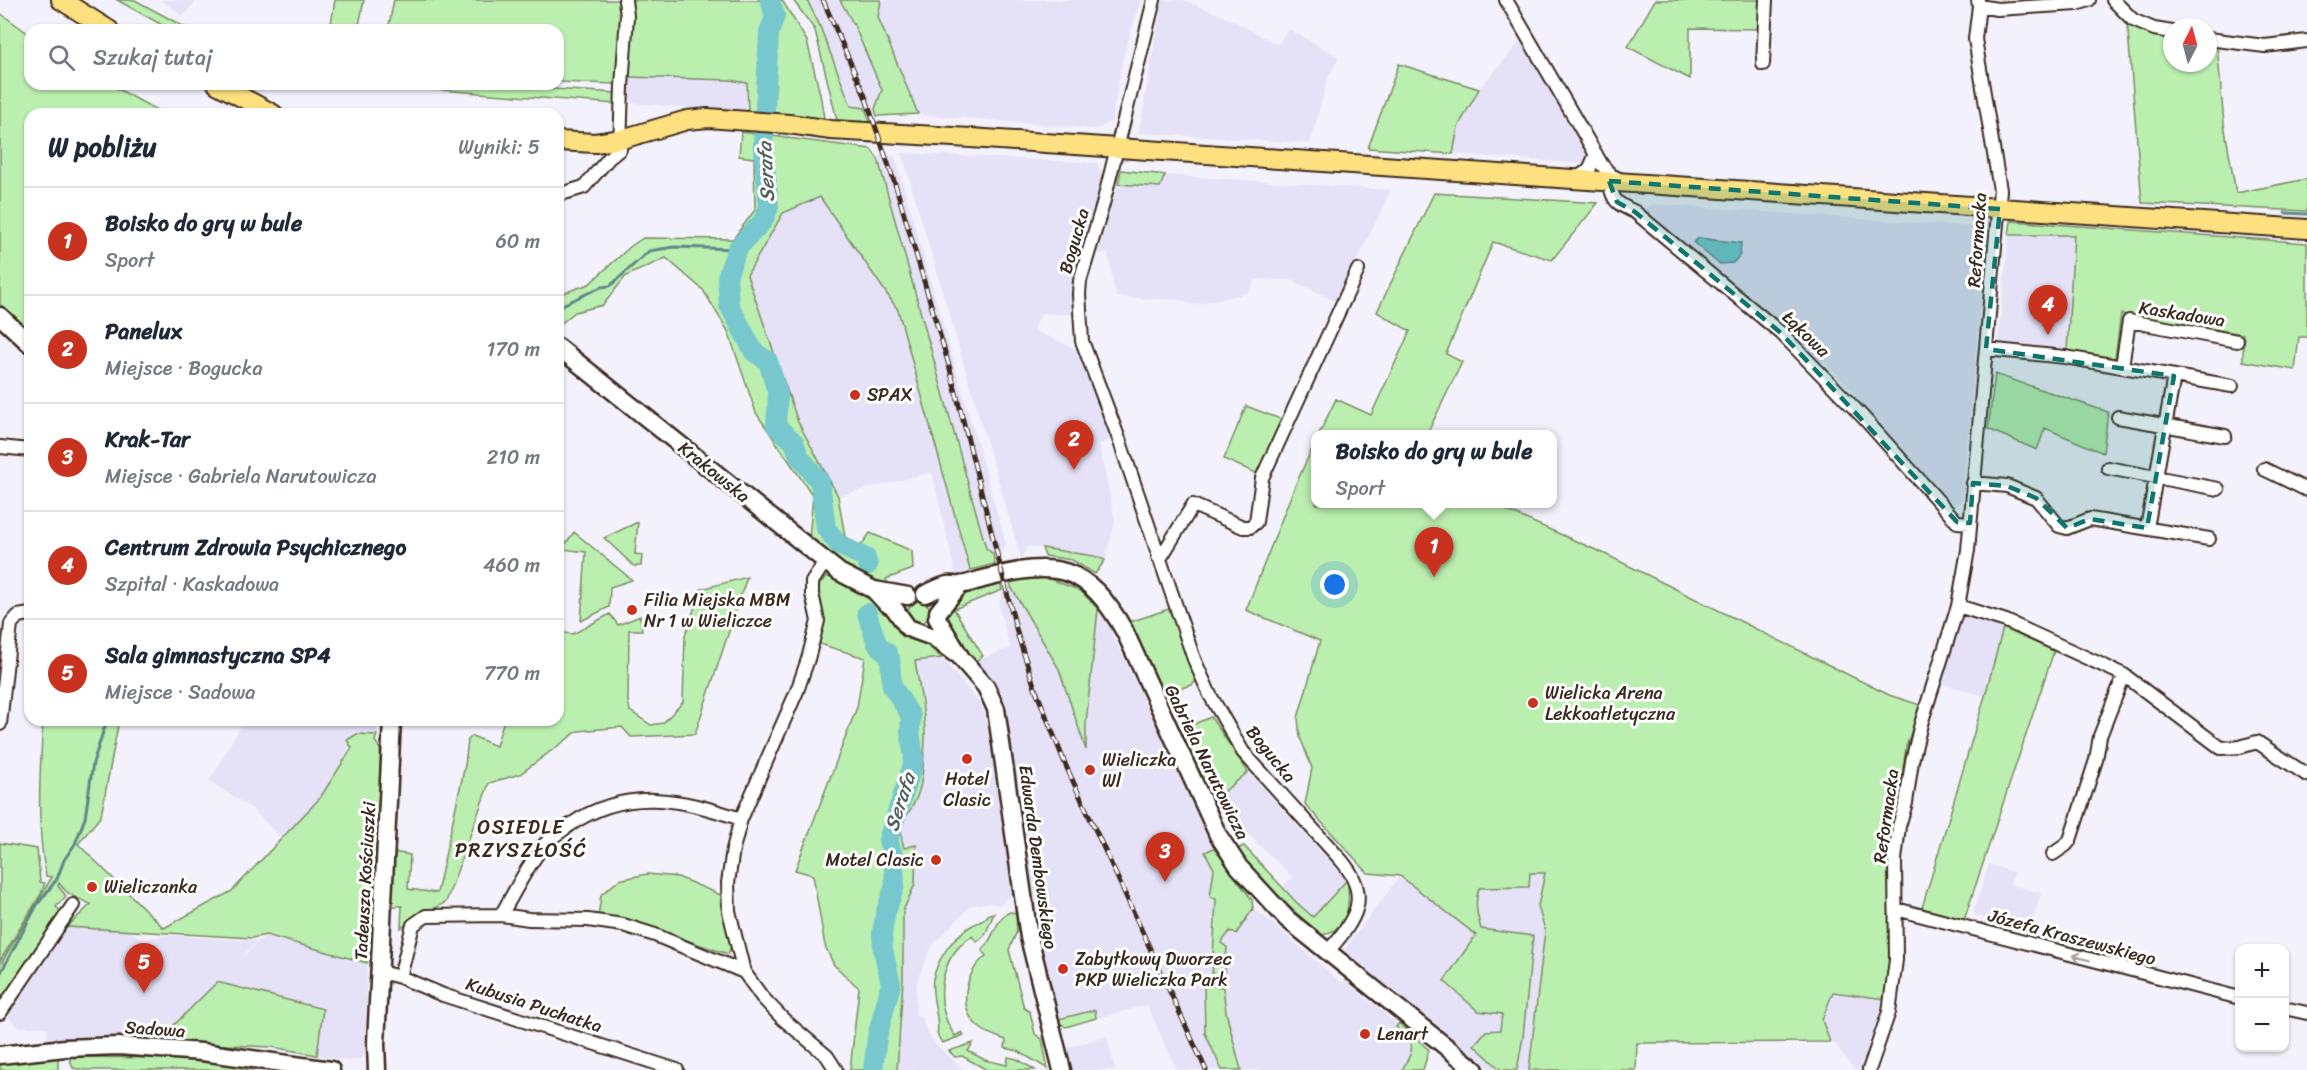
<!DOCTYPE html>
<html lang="pl">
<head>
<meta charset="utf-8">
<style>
	body { margin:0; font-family:Sriracha,sans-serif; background:#f2f2f3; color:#1f2937 }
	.controls { position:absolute; right:18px; bottom:18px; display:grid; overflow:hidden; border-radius:12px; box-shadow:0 2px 4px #0004 }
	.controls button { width:54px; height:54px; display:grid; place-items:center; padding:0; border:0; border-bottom:2px solid #e0e1e3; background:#fff; color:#1f2937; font:30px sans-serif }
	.compass { position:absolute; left:2163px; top:18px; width:54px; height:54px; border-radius:50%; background:#fff; box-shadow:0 2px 4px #0004; rotate:6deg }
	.you { position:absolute; left:1335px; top:585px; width:21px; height:21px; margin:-15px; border:4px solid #fff; border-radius:50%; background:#1a73e8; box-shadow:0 0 0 9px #1a73e833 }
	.badge { display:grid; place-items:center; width:39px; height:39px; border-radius:50%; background:#c8321e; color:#fff; font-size:20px; font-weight:700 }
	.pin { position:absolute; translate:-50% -50px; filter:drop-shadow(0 2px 3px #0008) }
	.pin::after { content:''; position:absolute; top:32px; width:21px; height:18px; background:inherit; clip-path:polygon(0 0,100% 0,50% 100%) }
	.popup { position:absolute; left:1311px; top:430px; width:246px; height:78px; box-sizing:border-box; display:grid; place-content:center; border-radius:12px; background:#fff; filter:drop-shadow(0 2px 4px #0005); font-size:20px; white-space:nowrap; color:#747a83 }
	.popup b { font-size:22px; color:#1f2937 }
	.popup::after { content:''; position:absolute; left:50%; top:100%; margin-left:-12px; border:12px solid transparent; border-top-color:#fff }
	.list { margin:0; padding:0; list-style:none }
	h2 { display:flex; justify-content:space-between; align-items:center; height:78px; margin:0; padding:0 24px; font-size:26px }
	h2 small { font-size:20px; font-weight:400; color:#747a83 }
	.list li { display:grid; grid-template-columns:39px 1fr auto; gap:18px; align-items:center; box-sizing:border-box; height:108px; padding:0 24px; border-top:2px solid #e0e1e3 }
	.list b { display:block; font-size:22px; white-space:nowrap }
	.list p { margin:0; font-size:20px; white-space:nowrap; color:#747a83 }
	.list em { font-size:20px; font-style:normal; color:#747a83 }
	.icon { flex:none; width:33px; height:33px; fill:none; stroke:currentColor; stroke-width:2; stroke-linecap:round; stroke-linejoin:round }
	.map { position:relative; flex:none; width:2307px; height:1070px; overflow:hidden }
	.search { position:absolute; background:#fff; box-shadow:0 2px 4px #0004; left:24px; top:24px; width:540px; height:66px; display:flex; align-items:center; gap:15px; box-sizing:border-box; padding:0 21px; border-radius:18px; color:#747a83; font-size:22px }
	.panel { position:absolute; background:#fff; box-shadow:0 2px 4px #0004; left:24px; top:108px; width:540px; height:618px; border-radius:18px }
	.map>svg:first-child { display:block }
	.built { fill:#e5e1f7 }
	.green { fill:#bbefaf; stroke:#7b8c66; stroke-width:1.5 }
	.water { fill:#76c7ce; stroke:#5e8888; stroke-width:1.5 }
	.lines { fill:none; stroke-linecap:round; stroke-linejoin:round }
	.stream { stroke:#5e8888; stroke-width:3 }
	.river { stroke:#76c7ce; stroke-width:20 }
	.street-casing { stroke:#3b2a1e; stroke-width:16 }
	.secondary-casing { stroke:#3b2a1e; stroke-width:21 }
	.primary-casing { stroke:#3b2a1e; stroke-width:22 }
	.street { stroke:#fff; stroke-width:12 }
	.secondary { stroke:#fff; stroke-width:16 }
	.primary { stroke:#fde080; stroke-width:18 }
	.rail-casing { stroke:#3b2a1e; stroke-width:5 }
	.rail { stroke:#fff; stroke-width:3; stroke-dasharray:9; stroke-linecap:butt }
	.oneway { stroke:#a79f9a }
	.marked { fill:#0f766e; fill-opacity:0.2; stroke:#0f766e; stroke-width:4.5; stroke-dasharray:12 8; stroke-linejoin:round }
	.poi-dot { fill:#c8321e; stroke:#fff; stroke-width:2 }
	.labels { text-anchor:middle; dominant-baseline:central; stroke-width:6; stroke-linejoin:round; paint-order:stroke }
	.street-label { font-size:18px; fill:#3b2a1e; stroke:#fff }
	.poi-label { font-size:18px; fill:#3b2a1e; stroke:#fff; text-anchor:start }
	.water-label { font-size:20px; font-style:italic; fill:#50615c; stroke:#fff }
	.neighbourhood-label { font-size:20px; letter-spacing:1.5px; fill:#3b2a1e; stroke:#fff }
</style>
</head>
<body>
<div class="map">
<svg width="2307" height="1070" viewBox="0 0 2307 1070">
	<rect width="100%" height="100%" fill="#f3f1fb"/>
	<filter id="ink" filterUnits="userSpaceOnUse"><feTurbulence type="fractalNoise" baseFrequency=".0167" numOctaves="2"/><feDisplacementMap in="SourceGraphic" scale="12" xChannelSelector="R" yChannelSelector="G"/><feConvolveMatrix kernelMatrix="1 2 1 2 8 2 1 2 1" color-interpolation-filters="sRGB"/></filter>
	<g filter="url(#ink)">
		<!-- built -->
		<path class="built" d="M161 0H197L183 16Z
			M807 0H840L854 25 883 92 875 109 852 106 819 24Z
			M881 0H1141L1123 56 1112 121 1096 129 918 114 878 17Z
			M1162 0H1184L1230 19 1278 45 1288 29 1339 57 1328 78 1310 143 1139 133Z
			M1523 39 1589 153 1588 164 1453 154 1458 127 1479 89Z
			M627 77 730 80 748 83V113L633 103 628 94Z
			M902 153 1097 163 1102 174 1073 284 1074 315 1041 313 1033 330 1076 349 1113 439 1099 444 1115 521 1105 560 1094 556 1028 546 1021 558Z
			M881 155 895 157 1006 544 1002 551 993 554 986 548 878 159Z
			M1165 175 1391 190 1337 302 1292 280 1256 279 1248 293 1192 305 1182 300 1116 297 1108 253H1093L1118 184 1160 187Z
			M820 197 898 310 970 570 956 576 932 472 838 496 798 422 747 275 783 213Z
			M1653 204 1975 227 1986 243 1962 501 1954 508 1855 399 1854 392 1824 362 1818 361 1767 312 1644 209Z
			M2009 235H2075L2067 351 1998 343Z
			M1011 587 1059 669 1085 748 1086 723 1098 609 1107 623 1159 731 1205 833 1251 898 1253 909 1263 916 1342 983 1345 981 1429 1050 1423 1070H1241L1226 1012 1223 987 1204 988 1205 1033 1222 1070H1177L1147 1005 1063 1027 1060 1023 1044 961 1037 916H1033L1008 727 999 696 976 661 1010 648 999 606 1002 590Z
			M1961 616 2003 628 1985 696 1939 683Z
			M942 658 982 707 988 730 1012 895 999 905 987 903 971 905 932 946 917 980 915 1015 922 1017 926 1031 937 1046 964 1070H897L903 981V911L915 884 916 846 904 848 901 835 902 819 915 801 919 789 925 754 926 720 915 661Z
			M244 720H379L375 741 352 748 320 798 282 838 251 808 209 781Z
			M1248 772 1347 880 1314 917 1296 902 1283 886 1293 877 1221 809 1216 800Z
			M1989 864 2014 873 2010 884 2041 894 2026 938 1999 930 2001 924 1973 914Z
			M1546 872 1538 906 1545 930 1529 1070H1492L1344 950 1400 876 1481 939 1483 936 1476 909V897L1479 888 1529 887V873Z
			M69 925 123 928 144 940 164 935 257 941 234 965 266 935 367 963 365 1051 362 1058 350 1061 317 1055 323 1009 217 982 157 1042 48 1045 47 1027H17L6 1013 55 937Z
			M1833 991 1885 999 1863 1070H1854L1835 1044 1830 1042 1822 1020Z
			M1107 1036 1115 1070H1073L1067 1049 1069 1047Z"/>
		<!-- green -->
		<path class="green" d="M117 0H135L190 30H171Z
			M335 0H364L358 30H330Z
			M394 0H622V25L616 84 558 82V30H388Z
			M628 0H782L807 41 820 94 824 118 748 113 747 83 730 80 627 77Z
			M793 0H807L819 24 851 106 865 108 870 122 837 120 815 30Z
			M840 0H881L878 17 918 114 877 116 875 109 882 90 854 25Z
			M1655 0H1762L1759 29 1690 28V79L1628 47Z
			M0 13 30 35V84H109L164 114H30V332L0 304Z
			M2127 19 2172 36V63H2208V43L2217 44 2224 124 2236 193 2307 179V211L2142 203Z
			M1399 64 1479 89 1458 127 1453 154 1368 148Z
			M365 84H471L616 93V104Z
			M741 132 871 149 878 159 986 548 993 554 995 564 970 570 898 310 820 197 783 213 747 275 798 422 838 496 845 537 861 546 870 533 912 551 913 569 886 579 888 584 852 572 809 539 813 496 756 413 728 331 703 290 666 258 626 276 603 305 575 312 558 326V295L589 284 631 246 643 238 733 239 755 210 754 158 739 156Z
			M1121 170 1165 175 1160 187 1118 184Z
			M1434 193 1598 203 1552 260 1493 242 1446 354 1462 362 1427 434H1319L1336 399 1371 415 1410 331 1377 312Z
			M2011 221 2307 243V337H2299L2295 370 2243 361V334L2121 314 2115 358 2067 351 2074 235H2009Z
			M1995 374 2108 412 2103 453 2045 428 2037 450 1988 429Z
			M1246 406 1283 420 1258 474 1224 459Z
			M1315 442 1316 504H1492L1605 554 1889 695 1920 705 1906 747 1891 859V940L1885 999 1833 992 1822 1020 1830 1042 1637 1043 1636 1070H1529L1545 930 1538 906 1545 873H1530L1529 887 1479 888C1474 903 1477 914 1481 929L1533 936 1523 1037 1517 1070H1501L1474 1045 1486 1031 1500 1030 1502 1014 1478 1011 1444 981 1476 935 1400 876 1368 873 1305 804 1312 768 1300 737 1298 718 1320 641 1246 610 1294 488Z
			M638 522 635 554 642 555 641 566H634L604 538Z
			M574 532 632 580 610 587 609 607 581 621 586 552 562 549Z
			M1042 548 1094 556 1105 560 1095 574 1072 560 1045 556Z
			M747 577 695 734 631 737 622 727 578 731 520 774 489 783 446 902 401 928 402 906H390L392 852 410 855 408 889 437 893 465 765 468 740 472 736 496 746 504 720H558V632L573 634 610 614 618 625 640 616 642 630H629L628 701 630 711 651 725 663 723 683 702 685 636 701 589Z
			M826 577H830L881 606 942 658 915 661C920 693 928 723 924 755 923 769 922 787 915 801 905 822 896 820 904 848L916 845 915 884 903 911V981L897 1070H850L859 988 834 965 825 946 813 875 795 870 857 707 865 658 820 644 823 610 818 586Z
			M1009 578H1047L1081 591 1098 609 1086 723V750L1059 669 1011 587Z
			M1000 580 1002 590 954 609 983 656 976 661 960 645 962 643C928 601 963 591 1000 580Z
			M908 612a11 11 0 1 1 22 0a11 11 0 1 1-22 0Z
			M1169 609 1197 680 1192 685 1163 693 1130 622Z
			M2003 628 2054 651 1964 920 1922 908 1985 696Z
			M1211 717 1248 772 1211 802 1180 730Z
			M43 720H119L101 816 78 844 164 928 232 891 320 798 352 748 347 740 357 734 377 735 375 741 380 749 381 756 374 901 367 963 266 935 252 938 67 927 91 904C78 899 67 895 59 883L58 886 66 896 56 907 62 912 0 1009V965L52 877 46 876C36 824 40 772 43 720Z
			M0 843 37 849 40 882 45 883 41 894 0 961Z
			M1244 846 1296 902 1313 917 1347 880C1351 904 1349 928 1322 935 1290 909 1261 882 1237 849Z
			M1214 848 1252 900 1253 909 1236 934 1230 931 1221 943 1227 947 1224 978 1212 979 1216 899 1210 897 1214 869 1205 852Z
			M647 874 678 877 721 895 731 946 728 954 634 923 598 918 601 895 619 880Z
			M1010 912 1016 913 1017 931 1009 950 1024 1008 1030 1012 1035 1034 1042 1039 1048 1069 1018 1051 1005 1048 1006 1040C998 1037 987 1034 980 1028 956 1009 965 972 986 956L982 950C994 940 995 918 1010 912Z
			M994 913 985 935 977 942 972 936C938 958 933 1004 955 1036L962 1032 964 1035 942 1043 937 1034C941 1021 930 997 933 979 938 958 952 938 971 926 978 922 984 922 989 914Z
			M217 982 323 1009 317 1055 272 1047 157 1042Z
			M1212 986 1223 987 1226 1012 1241 1070H1222L1205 1033 1204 987Z
			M1095 1010 1096 1018 1066 1027 1060 1023 1059 1019Z
			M1399 1023 1429 1050 1423 1070H1402C1415 1046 1416 1047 1396 1027Z
			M973 1043 968 1051 985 1060 1007 1065 1008 1057 1017 1059 1035 1070H987L962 1056 955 1057 949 1051Z
			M69 1057 162 1058 282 1070H85L73 1068Z
			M40 1058H58V1070H0V1063Z"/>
		<!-- water -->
		<path class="water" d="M1698 238 1741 243 1740 255 1733 263 1719 264 1694 243Z"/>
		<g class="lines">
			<!-- stream -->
			<path class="stream" d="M2285 213 2307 214
				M558 307 601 287 610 286 649 251 674 247 737 249
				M0 974 37 905 57 879 64 860 75 844 85 818 93 763 107 720"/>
			<!-- river -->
			<path class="river" d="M770 0 775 16 769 33 763 147 769 207 763 221 737 249 727 277 729 305 754 352 768 361 778 395 776 426 794 442 799 456 820 482 826 528 839 545 866 558 868 565
				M867 613 877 644 887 653 890 659 892 686 911 716 910 731 914 758 912 768 888 840 893 855 895 885 885 915 882 934 883 950 891 984 877 1037 873 1070"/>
			<defs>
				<path id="street" d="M1154 0 1103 204 1080 281 1079 294 1082 341 1119 439 1194 659 1210 695 1243 752 1341 860C1372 896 1356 920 1328 951
					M1506 0 1602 165 1611 175 1621 180
					M2113 0 2133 20 2154 29 2172 32
					M1979 6 1997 9 2077 4 2089 0
					M2208 39 2265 46 2307 41
					M1763 64 1766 0
					M1575 179 1589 170 1596 154
					M1609 181C1613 202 1616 203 1635 212L1781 333 1862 416 1957 522 1970 523
					M558 195 584 187 609 158 620 149 622 86 627 16 625 0
					M1986 349 2065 357 2232 386
					M2122 366 2129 321 2237 341
					M2118 417 2225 436
					M0 447 30 450
					M2108 468 2218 489
					M2264 469 2307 490
					M1973 483 2007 486 2036 498 2059 526 2067 528 2090 519 2209 539
					M2147 528 2174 376
					M1158 557 1163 554 1193 505 1243 527H1250L1256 522 1262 478 1358 270
					M825 562 812 582V594L818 621 808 659 797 691 741 819 733 849 728 883 729 911 744 972 762 997 783 1019 827 1056 836 1070
					M1958 606 2006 621 2124 675 2221 748 2240 747 2257 742 2307 775
					M0 724 11 624 18 616 30 614
					M2053 854 2066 845 2070 840 2096 760 2100 736 2124 675
					M1896 909 2240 998
					M501 915C515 892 527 865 545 844 551 837 562 831 570 825 627 786 681 799 741 819
					M380 972 400 977 443 995 677 1070
					M400 977 413 925 426 916 501 915 529 919 588 920 623 925 655 935 744 972
					M2284 1008 2307 1013
					M0 1013 73 905
					M1869 1070 1889 1012 1896 960 1895 860 1899 826 1906 803 1912 761 1921 724 1958 606 1968 550 2000 190 1975 39 1979 6 1978 0"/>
				<path id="secondary" d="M0 316 30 344
					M558 347 839 572 874 590 908 596
					M874 590 885 602 894 608 908 628 933 637 954 653
					M925 594C932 591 940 587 947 585 951 584 956 586 960 585 968 584 975 581 983 579 1056 560 1086 563 1125 632L1218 835 1239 867 1287 919 1475 1070
					M938 612 960 585
					M937 618 961 658 986 687 996 709 1029 937 1062 1070
					M0 1055 65 1048 118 1046 202 1052 331 1070
					M377 1070 376 1043 392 720"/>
				<path id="primary" d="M61 0 109 30
					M217 84 273 114
					M558 141 595 143 622 139 687 120 708 118 789 124 831 130 971 138 2307 229"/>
			</defs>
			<!-- street casing -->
			<use href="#street" class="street-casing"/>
			<!-- secondary casing -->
			<use href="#secondary" class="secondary-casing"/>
			<!-- primary casing -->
			<use href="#primary" class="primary-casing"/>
			<!-- street -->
			<use href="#street" class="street"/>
			<!-- secondary -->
			<use href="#secondary" class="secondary"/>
			<!-- primary -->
			<use href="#primary" class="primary"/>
			<defs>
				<path id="rail" d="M823 0 865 96 897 190 950 369 1018 636 1035 688 1066 766 1206 1070"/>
			</defs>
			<!-- rail casing -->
			<use href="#rail" class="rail-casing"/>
			<!-- rail -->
			<use href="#rail" class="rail"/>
		</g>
		<!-- one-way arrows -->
		<defs><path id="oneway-shaft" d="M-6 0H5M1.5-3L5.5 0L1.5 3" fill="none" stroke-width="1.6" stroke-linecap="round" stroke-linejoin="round" transform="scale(1.5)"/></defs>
		<use class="oneway" href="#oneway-shaft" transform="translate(2081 958) rotate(-165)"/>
	</g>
	<!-- marked area -->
	<path class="marked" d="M1609 181 2000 209 1986 349 2174 376 2147 528 2090 519 2067 528 2036 498 2007 486 1973 483 1970 523 1957 522 1781 333 1635 212 1617 202Z"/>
	<!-- markers -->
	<g class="poi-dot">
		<circle cx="855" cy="395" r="6"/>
		<circle cx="632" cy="610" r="6"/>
		<circle cx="1533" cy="703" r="6"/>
		<circle cx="967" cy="759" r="6"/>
		<circle cx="1090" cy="770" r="6"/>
		<circle cx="936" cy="860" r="6"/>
		<circle cx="92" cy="887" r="6"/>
		<circle cx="1063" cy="969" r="6"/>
		<circle cx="1365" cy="1034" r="6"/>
	</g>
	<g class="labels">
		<!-- street labels -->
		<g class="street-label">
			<text transform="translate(1977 240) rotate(-86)">Reformacka</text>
			<text transform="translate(1074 241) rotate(-74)">Bogucka</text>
			<text transform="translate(2182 314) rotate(9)">Kaskadowa</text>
			<text transform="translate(1806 334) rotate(44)">Łąkowa</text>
			<text transform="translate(714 472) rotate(39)">Krakowska</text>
			<text transform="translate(1271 754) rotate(51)">Bogucka</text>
			<text transform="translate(1207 762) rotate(64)">Gabriela Narutowicza</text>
			<text transform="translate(1886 816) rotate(-82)">Reformacka</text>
			<text transform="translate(1038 857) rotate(82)">Edwarda Dembowskiego</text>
			<text transform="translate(365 881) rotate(-87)">Tadeusza Kościuszki</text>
			<text transform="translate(2072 937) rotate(15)">Józefa Kraszewskiego</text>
			<text transform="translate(534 1005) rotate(18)">Kubusia Puchatka</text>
			<text transform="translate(155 1029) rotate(4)">Sadowa</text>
		</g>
		<!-- poi labels -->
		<g class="poi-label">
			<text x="867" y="395">SPAX</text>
			<text x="644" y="600">Filia Miejska MBM<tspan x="644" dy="21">Nr 1 w Wieliczce</tspan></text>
			<text x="1545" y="693">Wielicka Arena<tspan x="1545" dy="21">Lekkoatletyczna</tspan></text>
			<text x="1102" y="760">Wieliczka<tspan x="1102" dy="21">Wl</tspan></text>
			<text x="967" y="779" text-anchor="middle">Hotel<tspan x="967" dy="21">Clasic</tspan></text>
			<text x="924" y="860" text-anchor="end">Motel Clasic</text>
			<text x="104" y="887">Wieliczanka</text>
			<text x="1075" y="959">Zabytkowy Dworzec<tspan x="1075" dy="21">PKP Wieliczka Park</tspan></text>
			<text x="1377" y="1034">Lenart</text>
		</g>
		<!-- water labels -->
		<g class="water-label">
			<text transform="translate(766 172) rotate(-93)">Serafa</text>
			<text transform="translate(900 802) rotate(-72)">Serafa</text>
		</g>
		<!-- neighbourhood labels -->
		<g class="neighbourhood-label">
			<text x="521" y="827">OSIEDLE<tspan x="521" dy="23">PRZYSZŁOŚĆ</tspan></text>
		</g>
	</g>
</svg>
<div class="controls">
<button>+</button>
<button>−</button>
</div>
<svg class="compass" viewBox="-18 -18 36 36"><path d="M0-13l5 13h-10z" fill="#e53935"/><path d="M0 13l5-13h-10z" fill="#747a83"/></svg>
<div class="you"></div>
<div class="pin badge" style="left:1434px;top:577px">1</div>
<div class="popup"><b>Boisko do gry w bule</b>Sport</div>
<div class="pin badge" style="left:1074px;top:470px">2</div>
<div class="pin badge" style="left:1165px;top:882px">3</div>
<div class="pin badge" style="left:2048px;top:335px">4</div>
<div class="pin badge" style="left:144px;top:993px">5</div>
<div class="search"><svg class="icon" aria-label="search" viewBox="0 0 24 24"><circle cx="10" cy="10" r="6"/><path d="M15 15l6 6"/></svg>Szukaj tutaj</div>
<section class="panel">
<h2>W pobliżu<small>Wyniki: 5</small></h2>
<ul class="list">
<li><span class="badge">1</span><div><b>Boisko do gry w bule</b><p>Sport</p></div><em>60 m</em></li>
<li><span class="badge">2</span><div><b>Panelux</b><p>Miejsce · Bogucka</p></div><em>170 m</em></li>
<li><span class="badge">3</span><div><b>Krak-Tar</b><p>Miejsce · Gabriela Narutowicza</p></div><em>210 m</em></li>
<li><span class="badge">4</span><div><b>Centrum Zdrowia Psychicznego</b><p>Szpital · Kaskadowa</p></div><em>460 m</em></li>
<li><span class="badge">5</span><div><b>Sala gimnastyczna SP4</b><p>Miejsce · Sadowa</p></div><em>770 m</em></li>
</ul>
</section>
</div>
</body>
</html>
